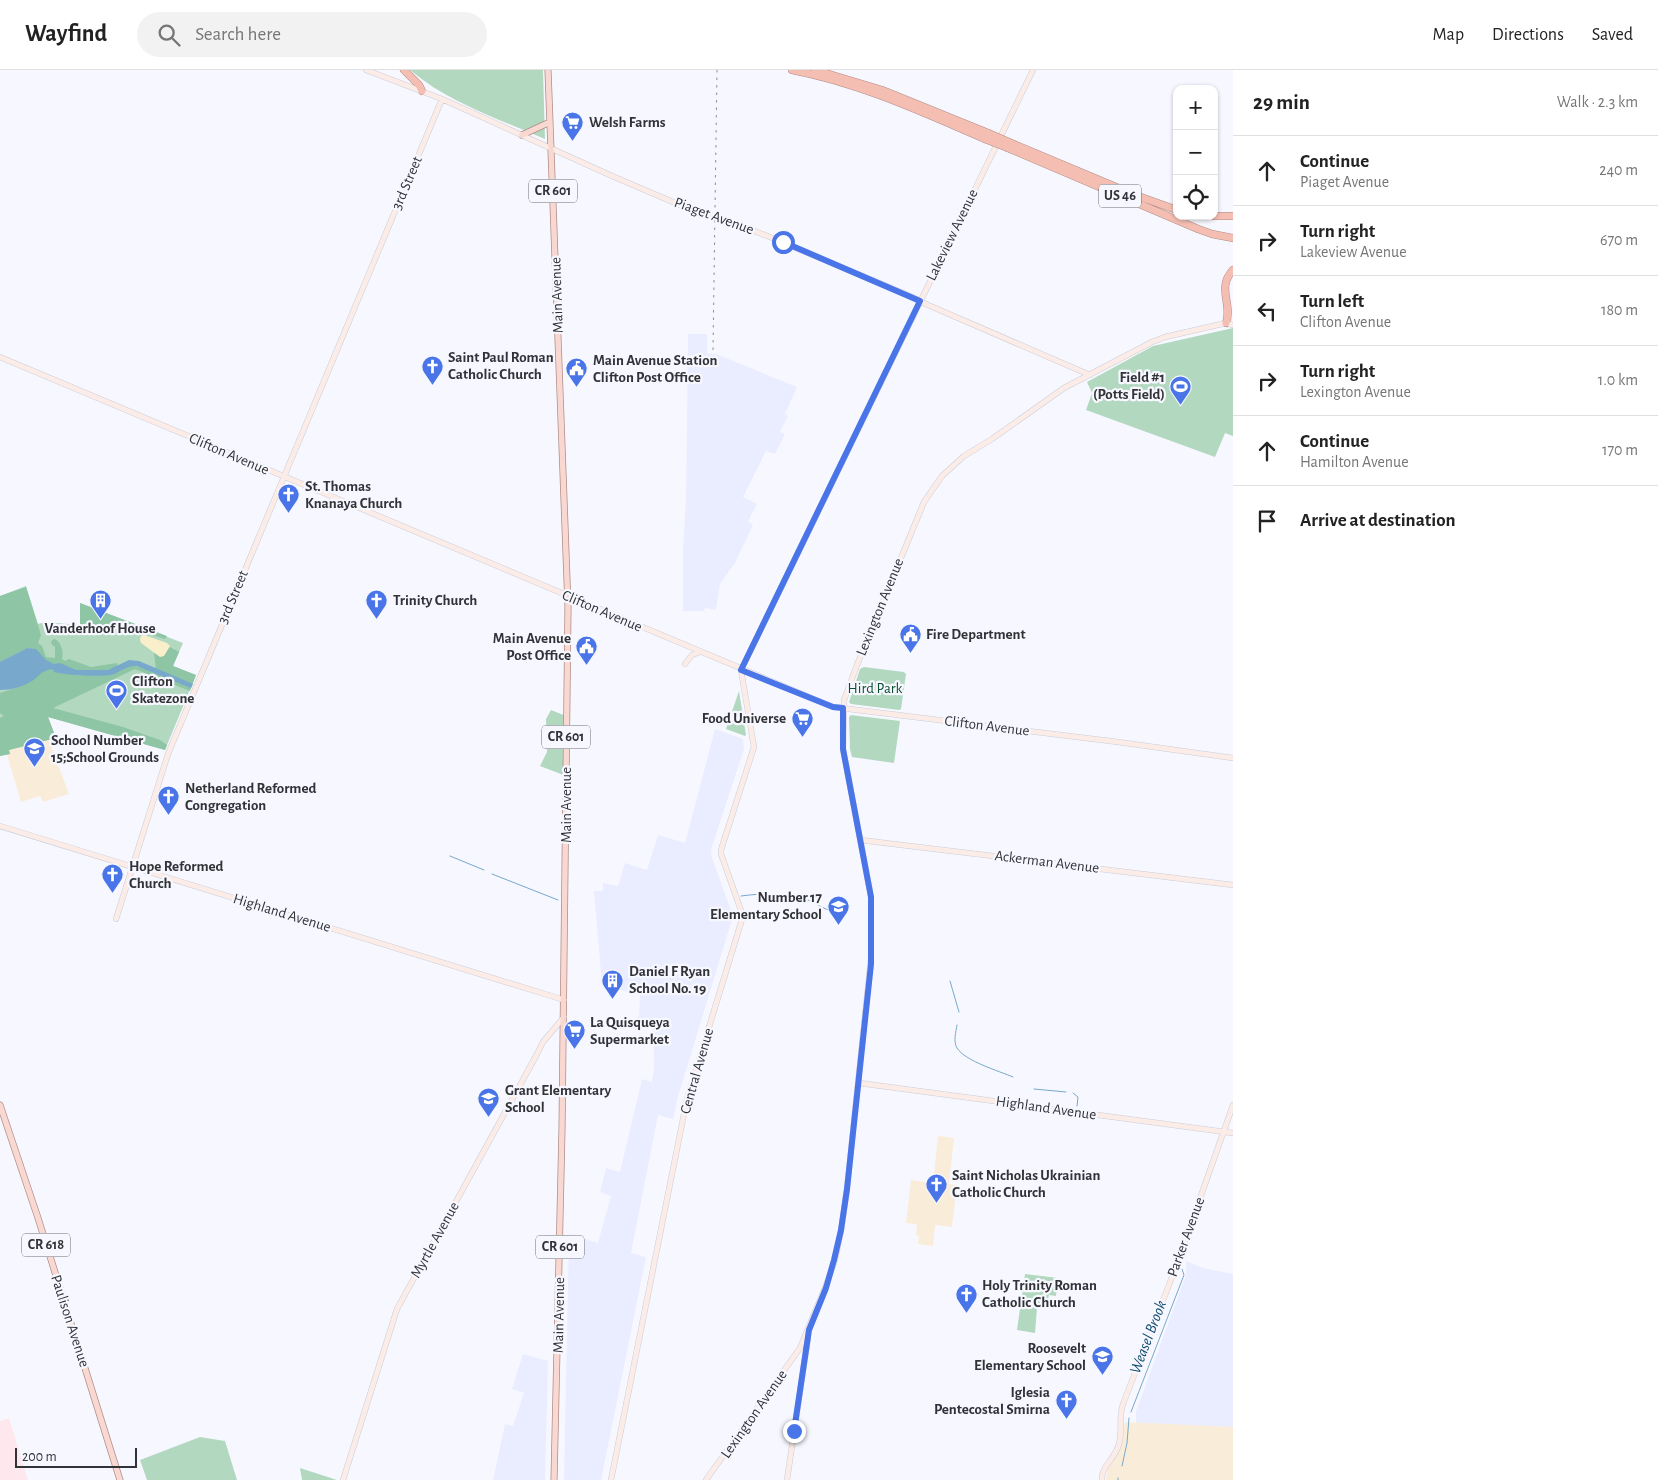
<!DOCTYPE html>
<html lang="en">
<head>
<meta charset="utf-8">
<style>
	body { margin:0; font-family:"Alegreya Sans",sans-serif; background:#f2f2f2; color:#222 }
	.controls { position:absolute; right:15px; top:15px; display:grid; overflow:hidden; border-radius:10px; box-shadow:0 1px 4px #0004 }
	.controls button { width:45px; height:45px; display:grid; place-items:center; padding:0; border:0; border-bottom:1px solid #e0e0e0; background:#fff; color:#222; font:25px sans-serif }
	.scale { position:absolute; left:15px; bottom:12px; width:122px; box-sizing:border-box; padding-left:5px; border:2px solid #323337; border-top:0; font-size:14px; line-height:18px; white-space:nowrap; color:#323337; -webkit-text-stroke:4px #f7f8ff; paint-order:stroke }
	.stop { position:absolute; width:15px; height:15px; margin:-11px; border:4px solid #4a75e8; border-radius:50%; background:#fff }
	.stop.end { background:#4a75e8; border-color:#fff; box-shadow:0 1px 5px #0008 }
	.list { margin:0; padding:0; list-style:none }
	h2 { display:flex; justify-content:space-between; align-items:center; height:65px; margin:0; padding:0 20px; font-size:21px }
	h2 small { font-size:16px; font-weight:400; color:#767676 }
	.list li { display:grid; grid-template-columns:32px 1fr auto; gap:15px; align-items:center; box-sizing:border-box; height:70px; padding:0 20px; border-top:1px solid #e0e0e0 }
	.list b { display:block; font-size:19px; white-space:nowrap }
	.list p { margin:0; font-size:16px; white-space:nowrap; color:#767676 }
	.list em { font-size:16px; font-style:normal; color:#767676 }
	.icon { flex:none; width:28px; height:28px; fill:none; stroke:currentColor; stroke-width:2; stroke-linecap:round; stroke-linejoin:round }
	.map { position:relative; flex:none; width:1233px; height:1410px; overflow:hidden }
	header { display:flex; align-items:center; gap:30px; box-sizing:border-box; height:70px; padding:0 25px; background:#fff; border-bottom:1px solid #e0e0e0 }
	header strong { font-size:24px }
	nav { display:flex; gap:28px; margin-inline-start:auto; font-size:18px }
	.search { width:350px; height:45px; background:#f2f2f2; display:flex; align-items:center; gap:12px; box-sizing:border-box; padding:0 18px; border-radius:28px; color:#767676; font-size:19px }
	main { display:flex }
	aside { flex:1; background:#fff }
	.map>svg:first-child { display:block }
	.built { fill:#eaedff }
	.education { fill:#f9edd9 }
	.medical { fill:#fee8ed }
	.green { fill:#b3d8c0 }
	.forest { fill:#8ec5a4 }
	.sand { fill:#f9efca }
	.water { fill:#78a8cc }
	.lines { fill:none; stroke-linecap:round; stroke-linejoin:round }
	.stream { stroke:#78a8cc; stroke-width:1 }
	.secondary-casing { stroke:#cbcdd7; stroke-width:6 }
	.primary-casing { stroke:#b08d87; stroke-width:7 }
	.highway-casing { stroke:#b08d87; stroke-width:8 }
	.secondary { stroke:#fcece8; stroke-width:5 }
	.primary { stroke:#f8d8d1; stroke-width:5.5 }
	.highway { stroke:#f4beb2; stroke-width:7 }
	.rail { stroke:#8d8e93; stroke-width:1; stroke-dasharray:2.5 5; stroke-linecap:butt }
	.secondary-bridge-casing { stroke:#cbcdd7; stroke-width:6; stroke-linecap:butt }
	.highway-bridge-casing { stroke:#b08d87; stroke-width:8; stroke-linecap:butt }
	.secondary-bridge { stroke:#fcece8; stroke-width:5 }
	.highway-bridge { stroke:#f4beb2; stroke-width:7 }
	.route { stroke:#4a75e8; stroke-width:6 }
	.labels { text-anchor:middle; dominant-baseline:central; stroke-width:4.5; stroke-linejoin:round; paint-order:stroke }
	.shield { fill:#f7f8ff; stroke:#6d6e73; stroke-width:1 }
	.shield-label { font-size:14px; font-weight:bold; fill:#323337 }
	.poi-label { font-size:15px; font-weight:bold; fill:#323337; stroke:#f7f8ff; text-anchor:start }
	.street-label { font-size:15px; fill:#323337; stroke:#f7f8ff }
	.park-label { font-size:15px; fill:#0d4f30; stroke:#f7f8ff }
	.water-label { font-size:16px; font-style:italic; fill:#144d71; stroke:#f7f8ff }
</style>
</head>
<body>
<header>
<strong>Wayfind</strong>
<div class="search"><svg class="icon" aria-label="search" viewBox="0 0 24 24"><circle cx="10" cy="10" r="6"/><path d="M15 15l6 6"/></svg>Search here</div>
<nav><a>Map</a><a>Directions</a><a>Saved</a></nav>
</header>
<main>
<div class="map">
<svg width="1233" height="1410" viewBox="0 0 1233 1410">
	<rect width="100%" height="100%" fill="#f7f8ff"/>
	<!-- built -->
	<path class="built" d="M688 264H707V283L719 285 797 317 785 344 788 346 780 362 785 364 775 384 766 381 743 427 757 434 748 451 753 455 735 493 720 514 716 540 705 538 704 541H683V480L686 429Z
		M715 659 743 669 744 679 711 780 712 788 733 846 678 1027 673 1049 658 1045 631 1183 646 1187 601 1410H564L569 1164 598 1173 611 1126 600 1122 606 1098 620 1102 642 1009 652 1012 654 1000 653 957 633 950 639 946 640 925 602 915 594 821H603V813L618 816 625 793 647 800 658 765 685 773Z
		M1186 1191 1203 1198 1233 1204V1357L1136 1353V1341L1186 1205Z
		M523 1284 548 1291 545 1410H493L505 1354 513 1356 524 1323 512 1319Z"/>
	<!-- education -->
	<path class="education" d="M49 670 69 724 43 732 40 726 21 732 7 685 10 684 9 680Z
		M938 1066 954 1068 949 1114 957 1115 952 1157 935 1155 933 1176 918 1174 919 1166 916 1165 917 1154 906 1153 911 1110 933 1113Z
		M1125 1352 1233 1357V1410H1106L1108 1399 1119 1382Z"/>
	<!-- medical -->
	<path class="medical" d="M9 1348 28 1410H0V1351Z"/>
	<!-- green -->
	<path class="green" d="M410 0H543L545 69C499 49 449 33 410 0Z
		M1233 258V366L1225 363 1215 387 1086 340 1092 323 1087 312 1153 276Z
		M26 516 38 554 45 552 80 555V533L183 573 173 596 196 605 165 680 48 647 56 668 9 680 10 684 0 686V526Z
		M864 597 904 602 906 604 901 639 899 640 851 634 849 632 860 599Z
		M739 621 746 665 745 666 726 659Z
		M551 640 566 646V706L540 696 547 682 546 649Z
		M851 645 900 651 894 693 852 687 850 679 849 647Z
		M1025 1204 1058 1208 1056 1226 1049 1225 1045 1239 1037 1238 1035 1263 1017 1260Z
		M200 1367 225 1371 237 1410H147L140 1390Z
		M300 1398 337 1410H302Z"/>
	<!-- forest -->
	<path class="forest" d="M26 517 41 565 38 573 42 576 46 587 55 588V576H53L51 573 52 570 55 569C61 572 64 582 62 589L65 591 69 589 91 597 117 593 118 597 124 594 156 600 154 582 166 575 179 582 173 596 196 605 190 621 135 599 53 638 123 657 160 670 167 675 165 680 48 647 56 668 9 680 10 684 0 686V648L4 646 0 643V623L22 616 31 578H27L0 592V526Z
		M80 533 167 566 165 569 146 563H140L111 552 109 562 88 559 80 562Z"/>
	<!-- sand -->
	<path class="sand" d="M144 565 167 573 170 576 164 586 160 587 141 573 140 570 141 566Z"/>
	<!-- water -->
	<path class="water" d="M27 578 36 579 46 590 54 594 60 593 76 600H108L129 590 139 591 193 614 191 618 137 596C126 595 121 602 111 605 101 607 64 605 54 602L53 599C40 601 41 605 32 611 22 617 12 620 0 620V592Z"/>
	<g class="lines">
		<!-- stream -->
		<path class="stream" d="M450 786 484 800
			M492 804 558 830
			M741 826C764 823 786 822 808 830 818 835 826 840 837 843
			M950 911 959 942
			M957 955C956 962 953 971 957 978 965 991 999 1001 1013 1007
			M1034 1019 1066 1022
			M1073 1023 1078 1027 1077 1036
			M1131 1342 1184 1205 1182 1199
			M1122 1396 1127 1373 1129 1348
			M1118 1410V1408"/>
		<defs>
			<path id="secondary" d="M366 0 442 29 612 106 680 135 708 144
				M722 149 770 167 910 226 928 235 1090 305
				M0 287 833 637 1118 672 1233 688
				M685 594 692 585 700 582
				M741 600 1033 0
				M0 756 564 930
				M860 770 1233 815
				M116 849 168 684 442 29
				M859 1013 1233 1063
				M343 1410 397 1239 536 986 543 972 564 947
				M611 1410 687 1029 743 846 721 784V780L754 677 741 600
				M706 1410 800 1278 825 1218 835 1190 841 1161 847 1119 871 888V827L843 679 844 630 857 595 924 432 942 406 964 386 992 369 1064 318 1152 272 1165 267 1226 253 1233 255
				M787 1410 808 1267
				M1102 1410C1101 1396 1116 1388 1119 1374 1123 1361 1118 1348 1123 1334L1174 1202 1233 1035"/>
			<path id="primary" d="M548 0 568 537 562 1059 554 1410
				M522 65 550 52
				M0 1035 38 1148 120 1410"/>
			<path id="highway" d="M404 0 419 15 422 21
				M792 0C860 13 922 42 985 69
				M815 0 882 20 988 63
				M1011 73 1135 125 1177 140
				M1008 78 1198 159 1212 164 1233 168
				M1214 146H1233
				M1226 253C1233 234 1216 218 1233 200"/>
		</defs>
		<!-- secondary casing -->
		<use href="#secondary" class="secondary-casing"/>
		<!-- primary casing -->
		<use href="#primary" class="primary-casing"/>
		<!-- highway casing -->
		<use href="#highway" class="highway-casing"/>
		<!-- secondary -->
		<use href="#secondary" class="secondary"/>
		<!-- primary -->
		<use href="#primary" class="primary"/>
		<!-- highway -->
		<use href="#highway" class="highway"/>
		<!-- rail -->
		<path class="rail" d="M713 280 717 0"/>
		<defs>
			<path id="secondary-bridge" d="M708 144 722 149"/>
			<path id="highway-bridge" d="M988 63 1011 73
				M985 69 1008 78"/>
		</defs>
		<!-- secondary-bridge casing -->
		<use href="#secondary-bridge" class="secondary-bridge-casing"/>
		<!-- highway-bridge casing -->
		<use href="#highway-bridge" class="highway-bridge-casing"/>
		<!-- secondary-bridge -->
		<use href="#secondary-bridge" class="secondary-bridge"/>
		<!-- highway-bridge -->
		<use href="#highway-bridge" class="highway-bridge"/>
	</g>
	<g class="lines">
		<!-- route -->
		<path class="route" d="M783 172 920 231 741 600 833 637 843 638V679L871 827V894L847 1119 841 1160 834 1190 826 1218 809 1260 794 1361"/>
	</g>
	<!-- icons -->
	<defs>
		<symbol id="supermarket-pin" viewBox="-11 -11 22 30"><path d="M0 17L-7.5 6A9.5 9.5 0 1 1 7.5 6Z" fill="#4a75e8" stroke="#f7f8ff"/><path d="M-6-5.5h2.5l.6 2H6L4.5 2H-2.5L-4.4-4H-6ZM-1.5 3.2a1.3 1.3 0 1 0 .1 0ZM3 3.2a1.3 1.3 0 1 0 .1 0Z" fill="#fff"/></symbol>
		<symbol id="church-pin" viewBox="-11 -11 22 30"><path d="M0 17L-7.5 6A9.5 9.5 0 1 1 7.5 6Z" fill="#4a75e8" stroke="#f7f8ff"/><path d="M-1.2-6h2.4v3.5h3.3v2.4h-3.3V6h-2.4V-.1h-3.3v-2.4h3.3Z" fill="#fff"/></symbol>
		<symbol id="civic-pin" viewBox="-11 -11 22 30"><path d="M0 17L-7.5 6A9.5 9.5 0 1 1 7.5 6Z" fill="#4a75e8" stroke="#f7f8ff"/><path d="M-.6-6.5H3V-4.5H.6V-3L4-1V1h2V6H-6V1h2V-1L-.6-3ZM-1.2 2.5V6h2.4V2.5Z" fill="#fff"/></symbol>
		<symbol id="stadium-pin" viewBox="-11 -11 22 30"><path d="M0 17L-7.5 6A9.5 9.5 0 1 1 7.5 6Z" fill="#4a75e8" stroke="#f7f8ff"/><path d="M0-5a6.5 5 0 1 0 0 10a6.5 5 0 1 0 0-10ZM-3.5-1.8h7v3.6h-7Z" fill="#fff"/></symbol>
		<symbol id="building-pin" viewBox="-11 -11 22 30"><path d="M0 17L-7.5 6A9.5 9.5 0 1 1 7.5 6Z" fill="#4a75e8" stroke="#f7f8ff"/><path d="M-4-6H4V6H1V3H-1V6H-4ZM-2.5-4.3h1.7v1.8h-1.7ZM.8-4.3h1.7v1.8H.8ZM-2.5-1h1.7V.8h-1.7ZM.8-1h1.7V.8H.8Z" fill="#fff"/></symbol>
		<symbol id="school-pin" viewBox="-11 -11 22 30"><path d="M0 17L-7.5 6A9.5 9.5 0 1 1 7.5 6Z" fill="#4a75e8" stroke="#f7f8ff"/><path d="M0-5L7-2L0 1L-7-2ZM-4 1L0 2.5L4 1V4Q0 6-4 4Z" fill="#fff"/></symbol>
	</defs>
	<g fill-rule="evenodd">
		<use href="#supermarket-pin" x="560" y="40" width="25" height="34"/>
		<use href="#church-pin" x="420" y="284" width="25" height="34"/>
		<use href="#civic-pin" x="564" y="286" width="25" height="34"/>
		<use href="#stadium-pin" x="1168" y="304" width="25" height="34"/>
		<use href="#church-pin" x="276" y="412" width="25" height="34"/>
		<use href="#building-pin" x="88" y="518" width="25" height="34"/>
		<use href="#church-pin" x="364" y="518" width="25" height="34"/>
		<use href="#civic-pin" x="898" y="552" width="25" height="34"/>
		<use href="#civic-pin" x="574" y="564" width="25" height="34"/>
		<use href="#stadium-pin" x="104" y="608" width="25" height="34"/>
		<use href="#supermarket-pin" x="790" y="636" width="25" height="34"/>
		<use href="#school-pin" x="22" y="666" width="25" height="34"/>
		<use href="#church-pin" x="156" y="714" width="25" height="34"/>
		<use href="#church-pin" x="100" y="792" width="25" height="34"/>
		<use href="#school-pin" x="826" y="824" width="25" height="34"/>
		<use href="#building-pin" x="600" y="898" width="25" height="34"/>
		<use href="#supermarket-pin" x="562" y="948" width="25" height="34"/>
		<use href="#school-pin" x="476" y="1016" width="25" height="34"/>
		<use href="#church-pin" x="924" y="1102" width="25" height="34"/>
		<use href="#church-pin" x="954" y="1212" width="25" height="34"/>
		<use href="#school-pin" x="1090" y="1274" width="25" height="34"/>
		<use href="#church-pin" x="1054" y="1318" width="25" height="34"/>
	</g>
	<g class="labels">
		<!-- shield labels -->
		<g class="shield">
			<rect x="529" y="109.5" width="48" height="23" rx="4"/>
			<rect x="1099" y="114.5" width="42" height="23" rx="4"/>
			<rect x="542" y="655.5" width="48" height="23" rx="4"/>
			<rect x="22" y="1163.5" width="48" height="23" rx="4"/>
			<rect x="536" y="1165.5" width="48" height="23" rx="4"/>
		</g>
		<g class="shield-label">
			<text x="553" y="121">CR 601</text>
			<text x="1120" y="126">US 46</text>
			<text x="566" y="667">CR 601</text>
			<text x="46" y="1175">CR 618</text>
			<text x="560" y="1177">CR 601</text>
		</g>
		<!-- poi labels -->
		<g class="poi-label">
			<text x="589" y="52">Welsh Farms</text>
			<text x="448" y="287">Saint Paul Roman<tspan x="448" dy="17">Catholic Church</tspan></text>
			<text x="593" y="290">Main Avenue Station<tspan x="593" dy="17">Clifton Post Office</tspan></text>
			<text x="1165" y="307" text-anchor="end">Field #1<tspan x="1165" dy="17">(Potts Field)</tspan></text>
			<text x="305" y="416">St. Thomas<tspan x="305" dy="17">Knanaya Church</tspan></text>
			<text x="393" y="530">Trinity Church</text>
			<text x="100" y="558" text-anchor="middle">Vanderhoof House</text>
			<text x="926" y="564">Fire Department</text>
			<text x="571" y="568" text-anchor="end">Main Avenue<tspan x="571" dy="17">Post Office</tspan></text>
			<text x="132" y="611">Clifton<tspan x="132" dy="17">Skatezone</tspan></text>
			<text x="786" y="648" text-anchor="end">Food Universe</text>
			<text x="51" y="670">School Number<tspan x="51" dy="17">15;School Grounds</tspan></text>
			<text x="185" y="718">Netherland Reformed<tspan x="185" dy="17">Congregation</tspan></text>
			<text x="129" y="796">Hope Reformed<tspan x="129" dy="17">Church</tspan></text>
			<text x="822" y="827" text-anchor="end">Number 17<tspan x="822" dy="17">Elementary School</tspan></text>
			<text x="629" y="901">Daniel F Ryan<tspan x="629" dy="17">School No. 19</tspan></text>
			<text x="590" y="952">La Quisqueya<tspan x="590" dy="17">Supermarket</tspan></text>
			<text x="505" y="1020">Grant Elementary<tspan x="505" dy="17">School</tspan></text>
			<text x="952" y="1105">Saint Nicholas Ukrainian<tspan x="952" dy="17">Catholic Church</tspan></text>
			<text x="982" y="1215">Holy Trinity Roman<tspan x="982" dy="17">Catholic Church</tspan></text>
			<text x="1086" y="1278" text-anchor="end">Roosevelt<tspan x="1086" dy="17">Elementary School</tspan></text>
			<text x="1050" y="1322" text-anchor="end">Iglesia<tspan x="1050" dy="17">Pentecostal Smirna</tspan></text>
		</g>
		<!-- street labels -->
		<g class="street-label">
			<text transform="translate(407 113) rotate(-67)">3rd Street</text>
			<text transform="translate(714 146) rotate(20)">Piaget Avenue</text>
			<text transform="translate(952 165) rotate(-64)">Lakeview Avenue</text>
			<text transform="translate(557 225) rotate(-92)">Main Avenue</text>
			<text transform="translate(229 384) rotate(23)">Clifton Avenue</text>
			<text transform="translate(233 527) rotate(-67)">3rd Street</text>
			<text transform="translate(880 537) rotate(-68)">Lexington Avenue</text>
			<text transform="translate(602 541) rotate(23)">Clifton Avenue</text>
			<text transform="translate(987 656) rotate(7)">Clifton Avenue</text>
			<text transform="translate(566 735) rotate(-90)">Main Avenue</text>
			<text transform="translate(1047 792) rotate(7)">Ackerman Avenue</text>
			<text transform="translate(282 843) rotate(17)">Highland Avenue</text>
			<text transform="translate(697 1001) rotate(-74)">Central Avenue</text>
			<text transform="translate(1046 1038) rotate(8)">Highland Avenue</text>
			<text transform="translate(1186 1167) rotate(-70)">Parker Avenue</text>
			<text transform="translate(435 1170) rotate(-61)">Myrtle Avenue</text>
			<text transform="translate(559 1245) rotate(-89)">Main Avenue</text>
			<text transform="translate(70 1251) rotate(72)">Paulison Avenue</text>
			<text transform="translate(754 1344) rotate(-55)">Lexington Avenue</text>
		</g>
		<!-- park labels -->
		<g class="park-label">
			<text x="875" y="618">Hird Park</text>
		</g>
		<!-- water labels -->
		<g class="water-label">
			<text transform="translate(1148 1267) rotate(-69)">Weasel Brook</text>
		</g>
	</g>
</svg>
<div class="controls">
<button>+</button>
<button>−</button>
<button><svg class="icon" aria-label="locate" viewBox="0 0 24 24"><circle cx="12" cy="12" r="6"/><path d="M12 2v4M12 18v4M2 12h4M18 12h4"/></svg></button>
</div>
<div class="scale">200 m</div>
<div class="stop" style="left:783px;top:172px"></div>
<div class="stop end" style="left:794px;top:1361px"></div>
</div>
<aside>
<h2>29 min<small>Walk · 2.3 km</small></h2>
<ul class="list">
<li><svg class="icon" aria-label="ahead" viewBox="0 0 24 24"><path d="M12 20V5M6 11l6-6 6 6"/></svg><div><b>Continue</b><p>Piaget Avenue</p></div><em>240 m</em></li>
<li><svg class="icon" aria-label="right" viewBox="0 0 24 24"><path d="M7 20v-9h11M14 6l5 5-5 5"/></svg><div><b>Turn right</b><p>Lakeview Avenue</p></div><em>670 m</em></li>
<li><svg class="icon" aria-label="left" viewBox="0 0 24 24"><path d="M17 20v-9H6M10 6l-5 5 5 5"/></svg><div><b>Turn left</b><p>Clifton Avenue</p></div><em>180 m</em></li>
<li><svg class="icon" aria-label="right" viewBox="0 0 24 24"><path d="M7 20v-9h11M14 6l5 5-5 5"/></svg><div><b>Turn right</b><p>Lexington Avenue</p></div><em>1.0 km</em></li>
<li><svg class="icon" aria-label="ahead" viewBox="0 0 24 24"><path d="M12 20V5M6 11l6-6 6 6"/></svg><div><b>Continue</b><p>Hamilton Avenue</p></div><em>170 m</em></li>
<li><svg class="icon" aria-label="arrive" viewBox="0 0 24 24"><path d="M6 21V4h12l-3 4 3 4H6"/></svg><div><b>Arrive at destination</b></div></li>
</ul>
</aside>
</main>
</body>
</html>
